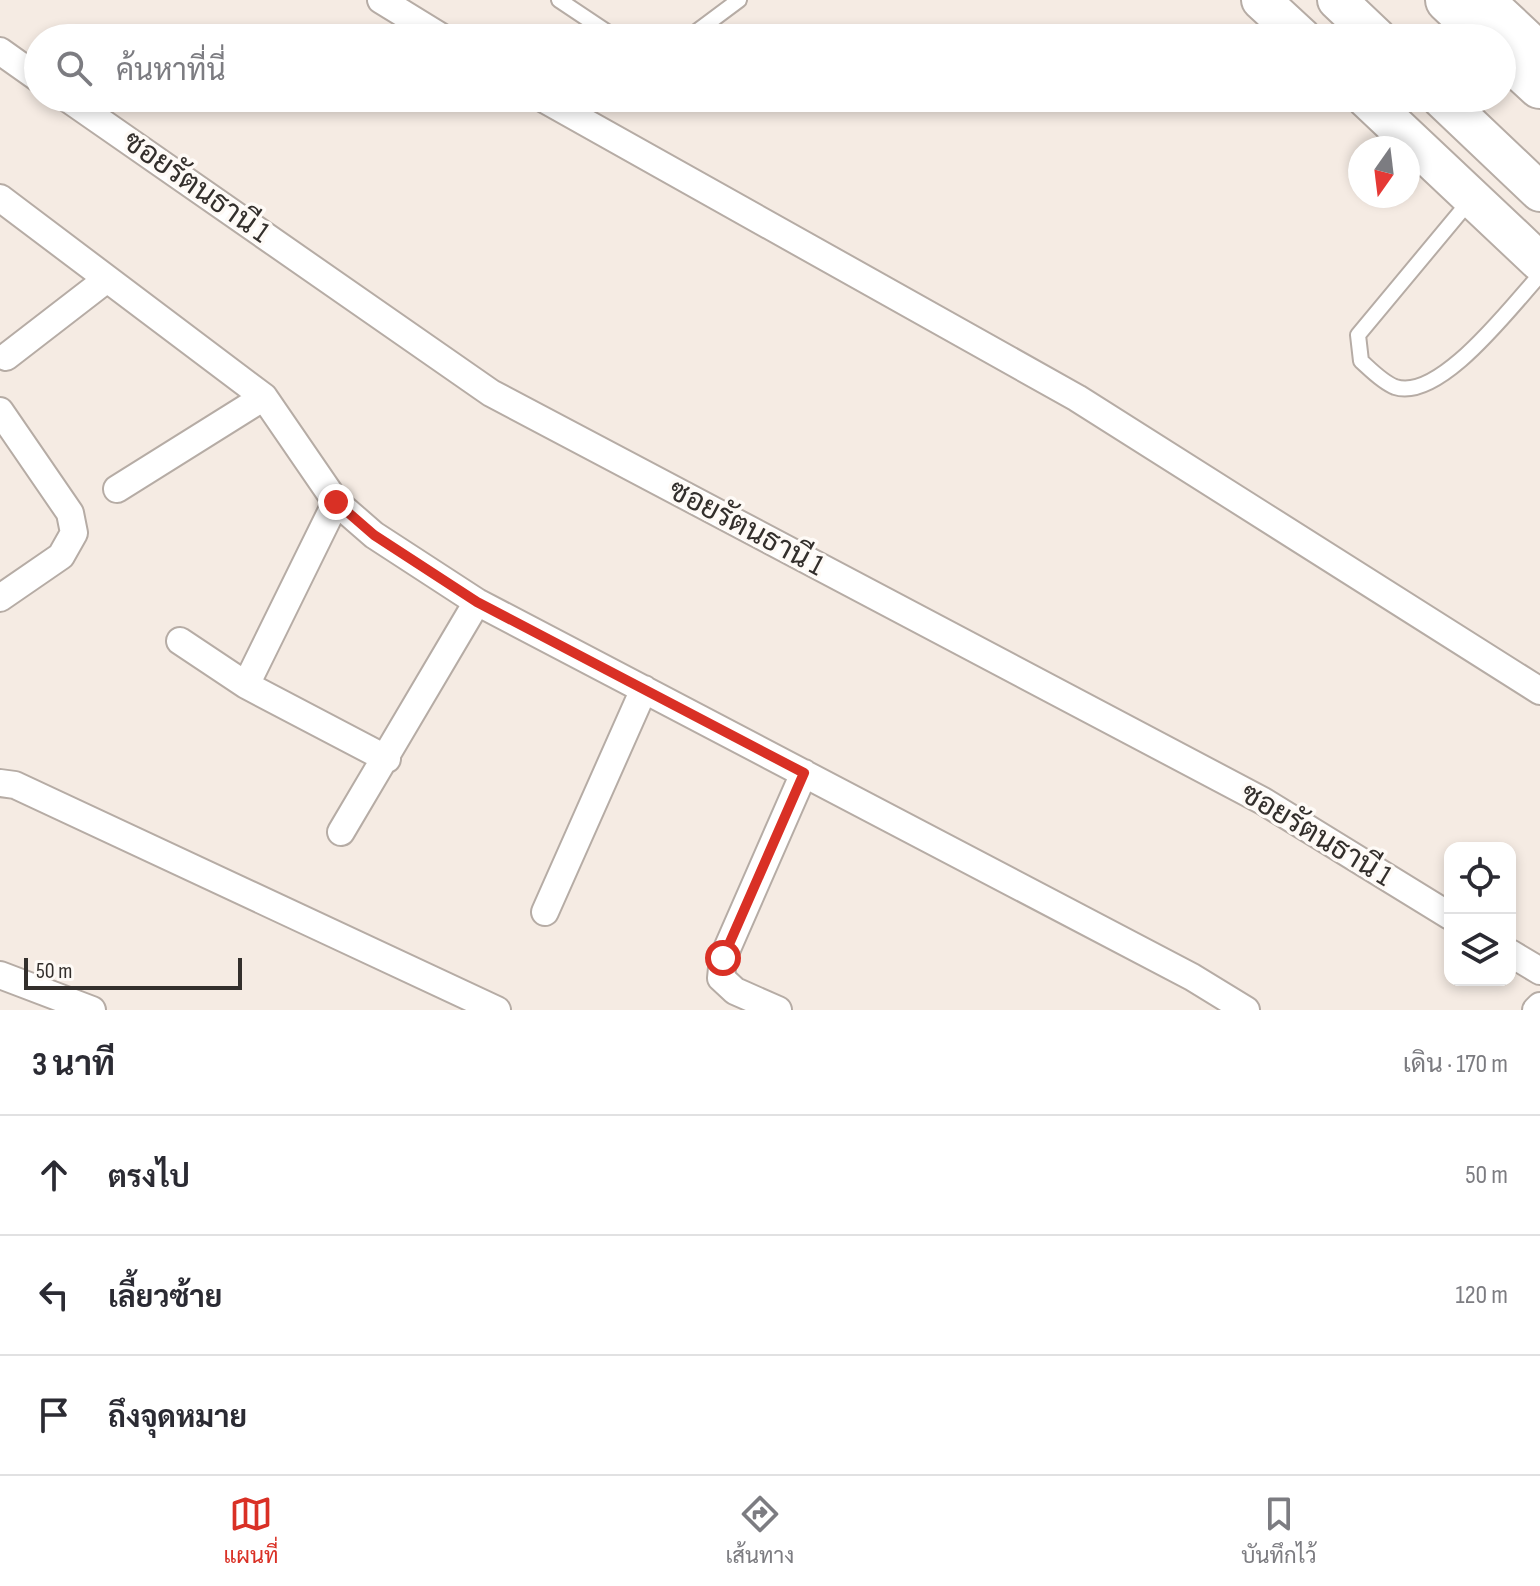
<!DOCTYPE html>
<html lang="th">
<head>
<meta charset="utf-8">
<style>
	body { margin:0; font-family:"Sofia Sans Condensed",Sarabun,sans-serif; background:#f7f7f7; color:#2b2b33 }
	.controls { position:absolute; right:24px; bottom:24px; display:grid; overflow:hidden; border-radius:16px; box-shadow:0 4px 12px #0003 }
	.controls button { width:72px; height:72px; display:grid; place-items:center; padding:0; border:0; border-bottom:2px solid #e1e1e2; background:#fff; color:#2b2b33; font:40px sans-serif }
	.compass { position:absolute; left:1348px; top:136px; width:72px; height:72px; border-radius:50%; background:#fff; box-shadow:0 4px 12px #0003; rotate:194deg }
	.scale { position:absolute; left:24px; bottom:20px; width:218px; box-sizing:border-box; padding-left:8px; border:4px solid #332f2c; border-top:0; font-size:22px; line-height:28px; white-space:nowrap; color:#332f2c; -webkit-text-stroke:6px #fefaf6; paint-order:stroke }
	.stop { position:absolute; width:24px; height:24px; margin:-18px; border:6px solid #d93025; border-radius:50%; background:#fff }
	.stop.end { background:#d93025; border-color:#fff; box-shadow:0 2px 8px #0008 }
	.list { margin:0; padding:0; list-style:none }
	h2 { display:flex; justify-content:space-between; align-items:center; height:104px; margin:0; padding:0 32px; font-size:34px }
	h2 small { font-size:26px; font-weight:400; color:#7c7c81 }
	.list li { display:grid; grid-template-columns:52px 1fr auto; gap:24px; align-items:center; box-sizing:border-box; height:120px; padding:0 32px; border-top:2px solid #e1e1e2 }
	.list b { display:block; font-size:30px; white-space:nowrap }
	.list em { font-size:26px; font-style:normal; color:#7c7c81 }
	.icon { flex:none; width:44px; height:44px; fill:none; stroke:currentColor; stroke-width:2; stroke-linecap:round; stroke-linejoin:round }
	.map { position:relative; flex:none; width:1540px; height:1010px; overflow:hidden }
	.search { position:absolute; background:#fff; box-shadow:0 4px 12px #0003; left:24px; right:24px; top:24px; height:88px; display:flex; align-items:center; gap:20px; box-sizing:border-box; padding:0 28px; border-radius:44px; color:#7c7c81; font-size:30px }
	.sheet { height:464px; background:#fff }
	nav { display:flex; justify-content:space-around; align-items:center; box-sizing:border-box; height:112px; border-top:2px solid #e1e1e2; background:#fff; font-size:22px; color:#7c7c81 }
	nav a { display:grid; justify-items:center; gap:4px }
	nav .on { color:#d93025 }
	.map>svg:first-child { display:block }
	.lines { fill:none; stroke-linecap:round; stroke-linejoin:round }
	.service-casing { stroke:#b6aca5; stroke-width:18 }
	.minor-casing { stroke:#b6aca5; stroke-width:30 }
	.secondary-casing { stroke:#b6aca5; stroke-width:42 }
	.trunk-casing { stroke:#b6aca5; stroke-width:48 }
	.motorway-casing { stroke:#b6aca5; stroke-width:48 }
	.service { stroke:#fff; stroke-width:14 }
	.minor { stroke:#fff; stroke-width:26 }
	.secondary { stroke:#fff; stroke-width:38 }
	.trunk { stroke:#fff; stroke-width:44 }
	.motorway { stroke:#fff; stroke-width:44 }
	.route { stroke:#d93025; stroke-width:10 }
	.labels { text-anchor:middle; dominant-baseline:central; stroke-width:7; stroke-linejoin:round; paint-order:stroke }
	.street-label { font-size:30px; fill:#332f2c; stroke:#fefaf6 }
</style>
</head>
<body>
<div class="map">
<svg width="1540" height="1010" viewBox="0 0 1540 1010">
	<rect width="100%" height="100%" fill="#f5ebe3"/>
	<g class="lines">
		<defs>
			<path id="service" d="M559 0 616 38
				M688 38 739 0
				M1472 198 1358 335 1361 361C1370 369 1382 382 1395 387 1440 402 1512 305 1540 275"/>
			<path id="minor" d="M381 0 443 38
				M0 51 38 78
				M67 98 491 393 1263 801 1450 916
				M542 98 1077 398 1540 691
				M0 198 264 397 336 502 374 535 477 602 1192 977 1246 1010
				M6 357 107 279
				M0 411 70 513 74 533 61 556 0 598
				M117 489 264 397
				M336 502 246 685 387 759
				M180 641 246 685
				M0 783 15 785 497 1010
				M341 832 477 602
				M545 912 644 689
				M1510 953 1540 971
				M0 975 92 1010
				M778 1010 735 991 721 978 723 958 804 773
				M1536 1010 1540 1006"/>
			<path id="secondary" d="M1261 0 1302 38
				M1337 0 1377 38
				M1366 98 1540 262
				M1441 98 1540 192"/>
			<path id="trunk" d="M1448 0 1488 38
				M1502 51 1540 86"/>
			<path id="motorway" d="M1480 0 1540 56"/>
		</defs>
		<!-- service casing -->
		<use href="#service" class="service-casing"/>
		<!-- minor casing -->
		<use href="#minor" class="minor-casing"/>
		<!-- secondary casing -->
		<use href="#secondary" class="secondary-casing"/>
		<!-- trunk casing -->
		<use href="#trunk" class="trunk-casing"/>
		<!-- motorway casing -->
		<use href="#motorway" class="motorway-casing"/>
		<!-- service -->
		<use href="#service" class="service"/>
		<!-- minor -->
		<use href="#minor" class="minor"/>
		<!-- secondary -->
		<use href="#secondary" class="secondary"/>
		<!-- trunk -->
		<use href="#trunk" class="trunk"/>
		<!-- motorway -->
		<use href="#motorway" class="motorway"/>
	</g>
	<g class="lines">
		<!-- route -->
		<path class="route" d="M336 502 374 535 477 602 804 773 723 958"/>
	</g>
	<g class="labels">
		<!-- street labels -->
		<g class="street-label">
			<text transform="translate(196 187) rotate(35)">ซอยรัตนธานี 1</text>
			<text transform="translate(746 528) rotate(28)">ซอยรัตนธานี 1</text>
			<text transform="translate(1316 835) rotate(31)">ซอยรัตนธานี 1</text>
		</g>
	</g>
</svg>
<div class="controls">
<button><svg class="icon" aria-label="locate" viewBox="0 0 24 24"><circle cx="12" cy="12" r="6"/><path d="M12 2v4M12 18v4M2 12h4M18 12h4"/></svg></button>
<button><svg class="icon" aria-label="layers" viewBox="0 0 24 24"><path d="M12 4l9 5-9 5-9-5zM3 14l9 5 9-5"/></svg></button>
</div>
<svg class="compass" viewBox="-18 -18 36 36"><path d="M0-13l5 13h-10z" fill="#e53935"/><path d="M0 13l5-13h-10z" fill="#7c7c81"/></svg>
<div class="scale">50 m</div>
<div class="stop" style="left:723px;top:958px"></div>
<div class="stop end" style="left:336px;top:502px"></div>
<div class="search"><svg class="icon" aria-label="search" viewBox="0 0 24 24"><circle cx="10" cy="10" r="6"/><path d="M15 15l6 6"/></svg>ค้นหาที่นี่</div>
</div>
<section class="sheet">
<h2>3 นาที<small>เดิน · 170 m</small></h2>
<ul class="list">
<li><svg class="icon" aria-label="ahead" viewBox="0 0 24 24"><path d="M12 20V5M6 11l6-6 6 6"/></svg><div><b>ตรงไป</b></div><em>50 m</em></li>
<li><svg class="icon" aria-label="left" viewBox="0 0 24 24"><path d="M17 20v-9H6M10 6l-5 5 5 5"/></svg><div><b>เลี้ยวซ้าย</b></div><em>120 m</em></li>
<li><svg class="icon" aria-label="arrive" viewBox="0 0 24 24"><path d="M6 21V4h12l-3 4 3 4H6"/></svg><div><b>ถึงจุดหมาย</b></div></li>
</ul>
</section>
<nav>
<a class="on"><svg class="icon" aria-label="map" viewBox="0 0 24 24"><path d="M3 6l6-2 6 2 6-2v14l-6 2-6-2-6 2zM9 4v14M15 6v14"/></svg>แผนที่</a>
<a><svg class="icon" aria-label="directions" viewBox="0 0 24 24"><path d="M12 3l9 9-9 9-9-9zM9 14v-3h6M13 9l2 2-2 2"/></svg>เส้นทาง</a>
<a><svg class="icon" aria-label="saved" viewBox="0 0 24 24"><path d="M7 4h10v16l-5-4-5 4z"/></svg>บันทึกไว้</a>
</nav>
</body>
</html>
